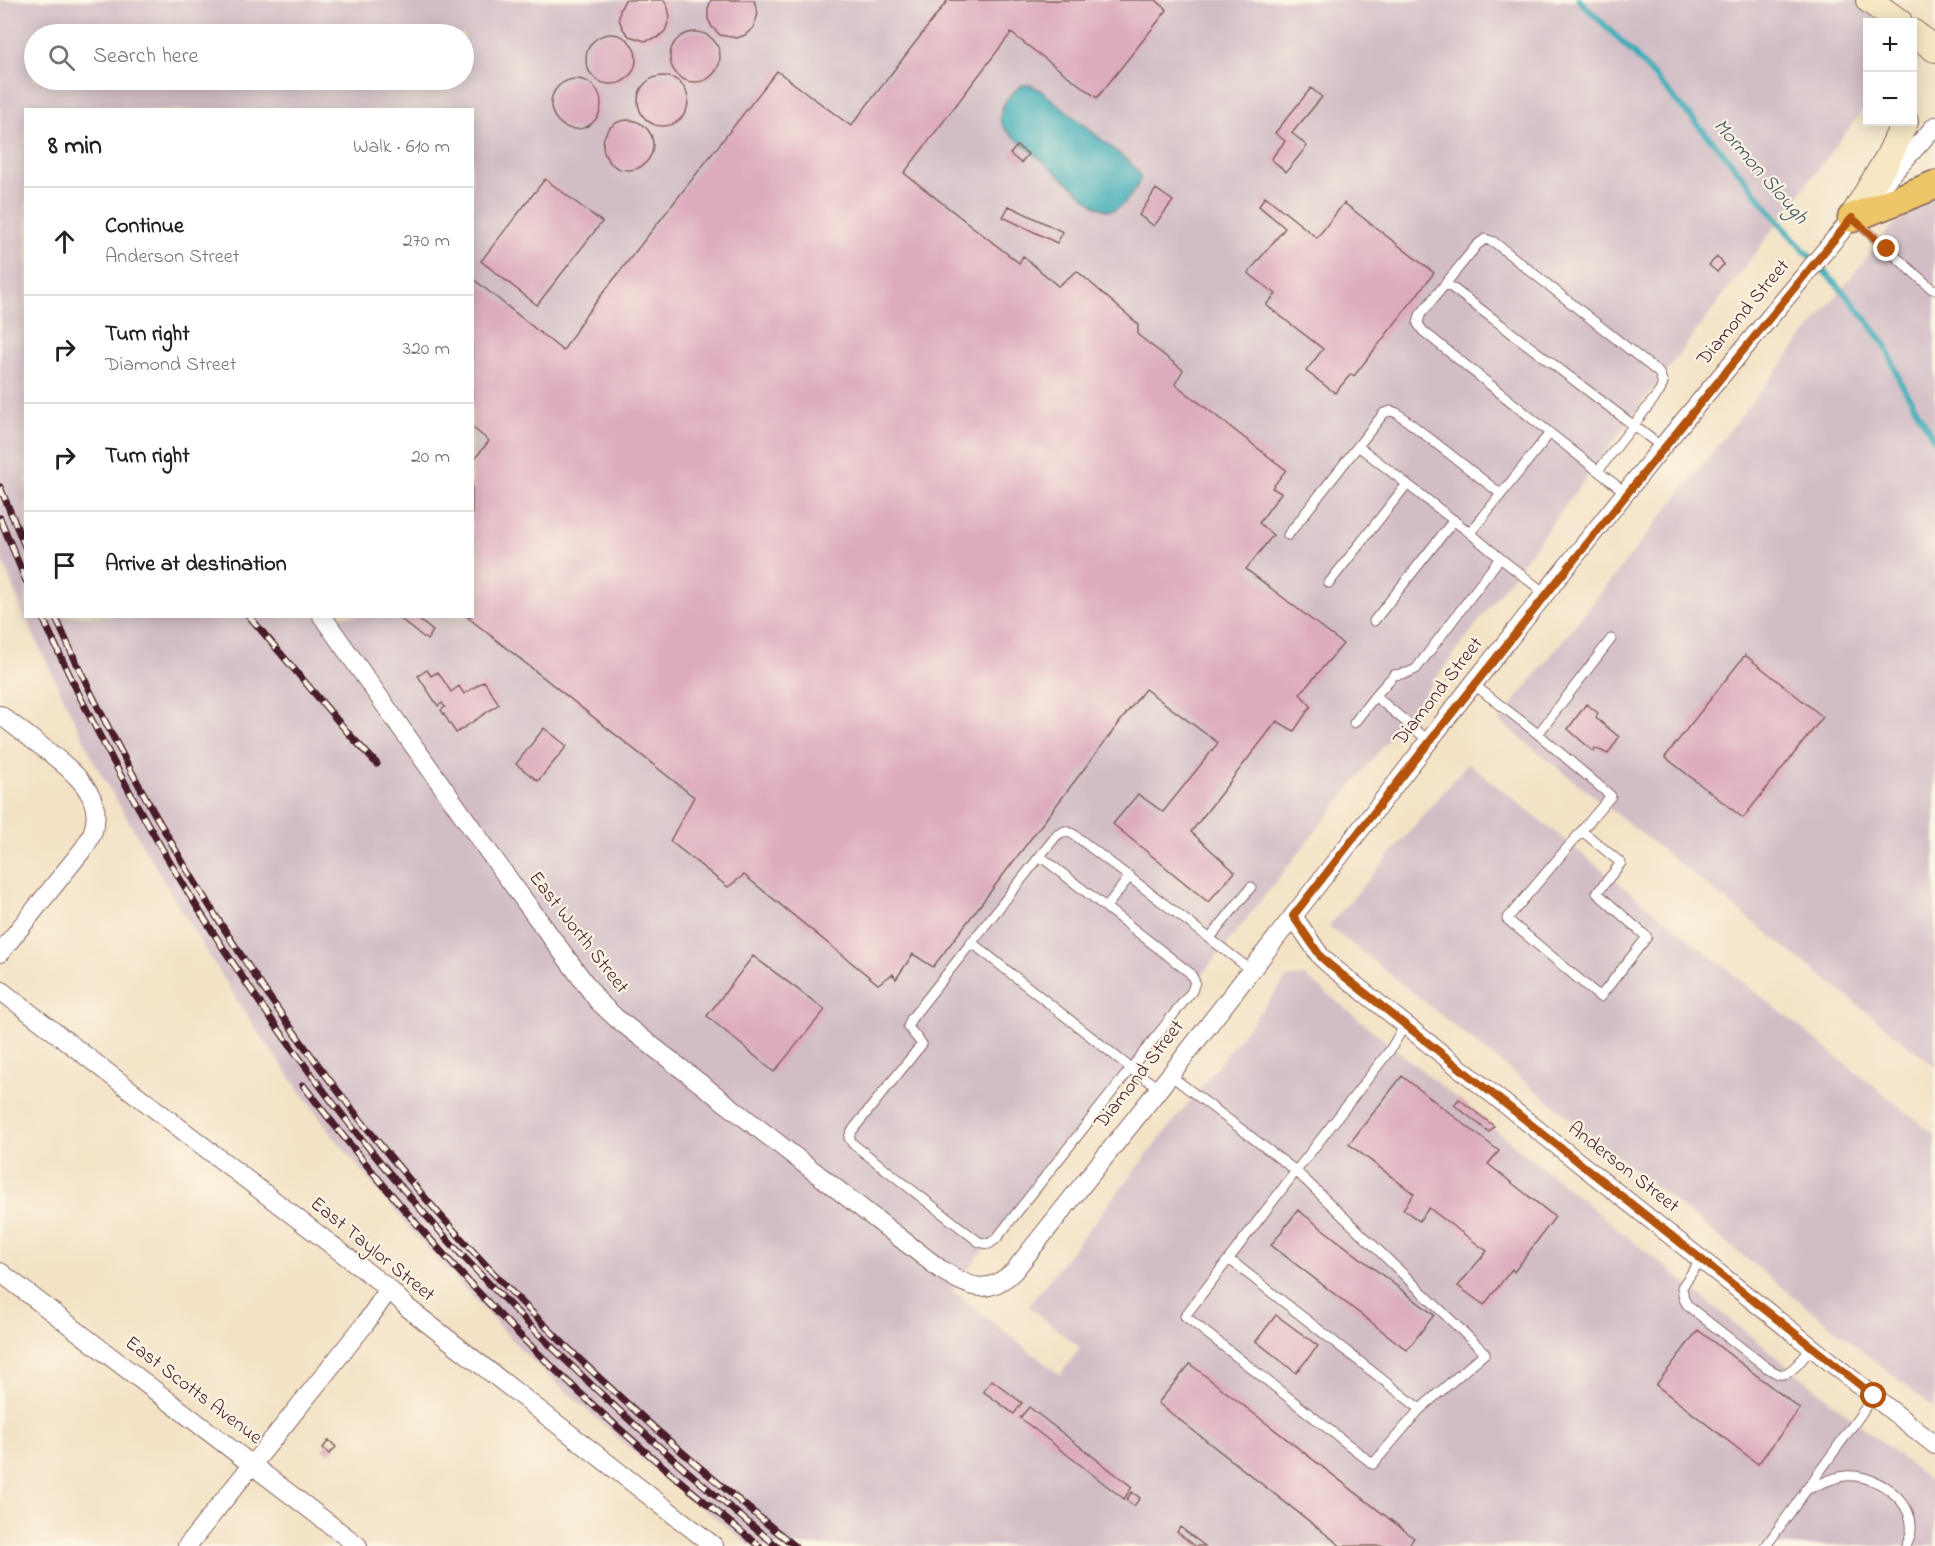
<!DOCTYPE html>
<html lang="en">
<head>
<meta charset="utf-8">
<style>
	body { margin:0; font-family:"Indie Flower",sans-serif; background:#f2f2f2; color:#202124 }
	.controls { position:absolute; right:18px; top:18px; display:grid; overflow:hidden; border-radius:0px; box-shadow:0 3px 15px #0003 }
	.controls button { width:54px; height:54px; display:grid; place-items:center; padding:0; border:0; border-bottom:2px solid #e0e0e0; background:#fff; color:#202124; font:30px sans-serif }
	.stop { position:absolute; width:18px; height:18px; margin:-14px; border:4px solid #b45309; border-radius:50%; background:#fff }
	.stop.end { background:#b45309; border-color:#fff; box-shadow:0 2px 6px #0008 }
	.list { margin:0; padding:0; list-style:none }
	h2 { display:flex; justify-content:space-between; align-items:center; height:78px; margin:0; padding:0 24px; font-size:26px }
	h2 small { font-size:20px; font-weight:400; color:#757577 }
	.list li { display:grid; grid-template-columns:39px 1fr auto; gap:18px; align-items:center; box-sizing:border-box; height:108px; padding:0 24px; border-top:2px solid #e0e0e0 }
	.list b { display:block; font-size:22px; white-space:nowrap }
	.list p { margin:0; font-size:20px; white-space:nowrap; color:#757577 }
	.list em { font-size:20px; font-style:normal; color:#757577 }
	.icon { flex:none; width:33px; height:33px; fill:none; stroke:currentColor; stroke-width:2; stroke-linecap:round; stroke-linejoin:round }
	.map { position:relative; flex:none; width:1935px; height:1546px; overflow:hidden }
	.search { position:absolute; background:#fff; box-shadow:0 3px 15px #0003; left:24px; top:24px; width:450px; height:66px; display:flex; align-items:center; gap:15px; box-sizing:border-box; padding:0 21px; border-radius:33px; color:#757577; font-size:22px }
	.panel { position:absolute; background:#fff; box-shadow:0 3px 15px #0003; left:24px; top:108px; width:450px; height:510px; border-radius:0px }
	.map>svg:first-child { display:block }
	.industrial { fill:#d2bdc6; fill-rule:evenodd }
	.water { fill:#3babb8; stroke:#426572; stroke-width:1.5 }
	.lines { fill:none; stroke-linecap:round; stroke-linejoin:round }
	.stream { stroke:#3babb8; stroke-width:6 }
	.building { fill:#ddabbe }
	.service-casing { stroke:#856361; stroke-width:11 }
	.minor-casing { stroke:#856361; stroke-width:20 }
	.secondary-casing { stroke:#856361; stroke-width:28 }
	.primary-casing { stroke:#856361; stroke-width:31 }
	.service { stroke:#fff; stroke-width:9 }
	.minor { stroke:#fff; stroke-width:18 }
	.secondary { stroke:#f7e8c3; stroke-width:26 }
	.primary { stroke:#ecc669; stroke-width:28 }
	.rail-casing { stroke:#4a1f2b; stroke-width:7 }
	.rail { stroke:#fcf5e5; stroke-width:4.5; stroke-dasharray:14; stroke-linecap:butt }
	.route { stroke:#b45309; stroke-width:8 }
	.labels { text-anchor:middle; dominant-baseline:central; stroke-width:4.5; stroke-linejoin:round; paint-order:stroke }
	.street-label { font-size:20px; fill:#4a1f2b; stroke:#fcf5e5 }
	.water-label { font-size:21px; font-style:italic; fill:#445763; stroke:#fcf5e5 }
</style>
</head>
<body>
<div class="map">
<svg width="1935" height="1546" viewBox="0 0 1935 1546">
	<rect width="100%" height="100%" fill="#fcf5e5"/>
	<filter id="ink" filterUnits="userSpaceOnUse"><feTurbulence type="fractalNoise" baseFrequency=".0167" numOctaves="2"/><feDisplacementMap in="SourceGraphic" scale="12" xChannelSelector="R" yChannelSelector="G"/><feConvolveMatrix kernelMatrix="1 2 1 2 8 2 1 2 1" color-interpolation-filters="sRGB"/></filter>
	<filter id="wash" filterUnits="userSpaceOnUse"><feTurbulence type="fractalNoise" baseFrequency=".008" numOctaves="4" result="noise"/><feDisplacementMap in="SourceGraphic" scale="24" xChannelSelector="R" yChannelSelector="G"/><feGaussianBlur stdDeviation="1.35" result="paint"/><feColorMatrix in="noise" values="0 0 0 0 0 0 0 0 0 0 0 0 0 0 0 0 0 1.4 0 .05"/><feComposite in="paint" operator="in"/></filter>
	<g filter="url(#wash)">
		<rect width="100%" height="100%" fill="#f3e2c5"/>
		<!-- industrial -->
		<path class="industrial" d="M0 0H1862L1881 22H1868L1867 104 1415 706 952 1290 1060 1375 1080 1348 1028 1306 1287 978 1305 976 1935 1485V1546H750L642 1459 528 1357 422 1243 333 1136 253 1025 179 907 97 767 21 609 0 553ZM34 34H464V80H34ZM26 110H472V616H26Z
			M1935 195V1066L1499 721 1891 227Z
			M1468 763 1935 1135V1409L1329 926Z"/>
		<!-- water -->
		<path class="water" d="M1023 85H1032L1043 92 1128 161C1132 165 1139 171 1140 176 1142 185 1122 208 1114 210 1107 212 1101 208 1095 205L1006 130C1004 127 1002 125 1001 122 997 108 1012 91 1023 85Z"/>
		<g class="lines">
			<!-- stream -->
			<path class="stream" d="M1579 0 1635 55 1726 156 1788 233 1852 301 1885 344 1900 381 1935 441"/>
		</g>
		<g id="blocks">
			<!-- building -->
			<path class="building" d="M625 0H664L668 8 670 17 665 31 657 38 645 41 629 36 623 29 619 19 620 10Z
				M711 0H754L758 14 753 28 745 35 737 38 720 35 712 27 708 19V9Z
				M948 0H1156L1167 10 1097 98 1011 33 904 173 1019 263 1023 256 1058 286 1077 271 1138 324V335L1183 370 1175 384 1286 470 1272 488 1281 493 1259 523 1273 535 1246 569 1343 644 1300 694 1311 706 1294 731 1277 721 1191 832 1235 872 1208 902 1113 824 1138 794 1163 812 1218 743 1145 689 933 967 913 954 896 979 893 974 878 984 744 875 728 887 670 841 694 797 466 616H472V462L489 441 472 427V278L563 351 585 316 777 71 851 126Z
				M670 57a25 25 0 1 1 50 0a25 25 0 1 1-50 0Z
				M586 59a25 25 0 1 1 50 0a25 25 0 1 1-50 0Z
				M638 101a25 25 0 1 1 50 0a25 25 0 1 1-50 0Z
				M551 104a25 25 0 1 1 50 0a25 25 0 1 1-50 0Z
				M1311 88 1322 97 1292 133 1307 146 1286 172 1271 159 1285 141 1275 133Z
				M603 145a25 25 0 1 1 50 0a25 25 0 1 1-50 0Z
				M1017 146 1028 154 1021 163 1010 154Z
				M545 179 602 222 537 305 481 261Z
				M1156 189 1173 201 1154 226 1139 215Z
				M1265 196 1317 238 1344 203 1434 273 1354 376 1351 374 1335 393 1306 371 1323 349 1266 305 1276 294 1248 273 1285 228 1259 206Z
				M1009 206 1063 232 1057 243 1003 217Z
				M1717 257 1724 264 1717 272 1709 265Z
				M397 616H414L433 631 427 640Z
				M1745 655 1823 717 1743 818 1665 757Z
				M427 670 431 676 438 672 451 692 459 686 464 694 484 681 499 704 456 733 441 710 445 707 442 703 438 706 418 676Z
				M1586 704 1598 713 1596 718 1619 737 1608 754 1595 748 1594 752 1568 729Z
				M544 728 567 746 538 781 516 764Z
				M753 956 825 1010 774 1072 707 1016Z
				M1402 1076 1499 1151 1488 1164 1555 1217 1514 1272 1512 1269 1484 1305 1458 1286 1487 1251 1481 1247 1429 1208 1419 1221 1403 1209 1414 1194 1349 1144Z
				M1459 1099 1494 1126 1489 1132 1454 1105Z
				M1298 1210 1434 1315 1407 1350 1271 1245Z
				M1276 1315 1318 1346 1296 1373 1256 1341Z
				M1698 1330 1800 1409 1758 1464 1656 1385Z
				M1190 1364 1414 1538 1408 1546H1341L1158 1403Z
				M992 1380 1022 1403 1014 1414 983 1391Z
				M1029 1407 1132 1487 1124 1499 1020 1418Z
				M329 1440 336 1447 329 1454 323 1448Z
				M1132 1492 1140 1498 1134 1506 1126 1500Z
				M1180 1527 1205 1546H1195L1177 1532Z"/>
		</g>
	</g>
	<g filter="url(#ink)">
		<use href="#blocks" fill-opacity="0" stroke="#856361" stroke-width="1.5"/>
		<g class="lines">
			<defs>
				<path id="service" d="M1856 221 1932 289H1935
					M1446 283 1662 447
					M1358 446 1470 533
					M1598 471 1626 493
					M1288 535 1384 413 1391 411 1397 413 1501 494
					M1500 558 1546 594
					M1329 583 1407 484
					M1374 621 1454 520
					M1473 684 1538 734 1611 796 1507 919 1600 997 1647 937 1597 893 1621 863 1582 831
					M1354 723 1375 696
					M1538 734 1611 639
					M1429 741 1375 696 1394 675 1407 673 1416 669 1500 558 1470 533 1550 433 1598 471 1660 391 1663 383 1659 373 1494 242 1485 239 1477 245 1420 315 1418 324 1423 331 1550 433
					M1040 856 1190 973 1195 982 1192 991 996 1239 989 1244 979 1242 853 1144 849 1138 851 1132 922 1044 908 1027 911 1019 1040 856 1057 835 1065 831 1073 834 1251 970
					M1106 907 1130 876
					M1210 938 1251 887
					M971 942 1137 1073 1159 1088
					M1170 1075 1296 1171 1390 1050 1405 1025
					M1229 1259 1420 1409 1485 1353 1296 1171 1185 1316 1373 1464 1420 1409
					M1701 1259 1682 1287 1684 1299 1688 1306 1766 1367C1770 1369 1775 1373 1779 1374 1791 1377 1805 1355 1812 1347
					M1805 1490C1817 1486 1832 1477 1845 1476 1880 1473 1927 1509 1906 1546
					M1766 1546 1874 1396"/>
				<path id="minor" d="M1881 186 1935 126
					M322 616 488 851 598 1001 616 1018 940 1269C968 1286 986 1298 1014 1271L1170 1075 1473 684 1662 447 1858 211
					M0 715C15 726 30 738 45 749 78 775 115 804 84 848L0 953
					M1293 916 1321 957 1331 966 1935 1445
					M0 990 389 1289 408 1308 714 1546
					M0 1272 358 1546
					M187 1546 365 1324 389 1289"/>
				<path id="secondary" d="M1869 0 1899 22
					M1912 32 1935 49
					M1852 218 1888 158 1905 122"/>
				<path id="primary" d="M1852 218 1935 185"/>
			</defs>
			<!-- service casing -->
			<use href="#service" class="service-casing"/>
			<!-- minor casing -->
			<use href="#minor" class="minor-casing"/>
			<!-- secondary casing -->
			<use href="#secondary" class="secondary-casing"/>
			<!-- primary casing -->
			<use href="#primary" class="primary-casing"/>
			<!-- service -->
			<use href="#service" class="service"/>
			<!-- minor -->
			<use href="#minor" class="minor"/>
			<!-- secondary -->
			<use href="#secondary" class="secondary"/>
			<!-- primary -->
			<use href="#primary" class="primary"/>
			<defs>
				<path id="rail" d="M0 487 26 549
					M0 518 26 581
					M42 616C146 847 287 1066 459 1252 558 1358 664 1455 777 1546
					M55 616C164 860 315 1087 500 1280 592 1376 691 1463 795 1546
					M249 616 349 734 377 764
					M303 1085C364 1164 429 1241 498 1313 579 1397 668 1473 759 1546"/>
			</defs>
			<!-- rail casing -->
			<use href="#rail" class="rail-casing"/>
			<!-- rail -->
			<use href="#rail" class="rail"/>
		</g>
	</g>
	<g class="lines" filter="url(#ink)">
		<!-- route -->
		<path class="route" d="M1874 1396 1331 966 1321 957 1293 916C1476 681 1662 448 1852 218L1887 249"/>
	</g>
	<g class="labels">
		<!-- street labels -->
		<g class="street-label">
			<text transform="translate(1744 313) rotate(-50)">Diamond Street</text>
			<text transform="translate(1439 692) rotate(-52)">Diamond Street</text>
			<text transform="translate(578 933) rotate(52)">East Worth Street</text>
			<text transform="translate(1140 1075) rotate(-52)">Diamond Street</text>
			<text transform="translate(1623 1168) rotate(38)">Anderson Street</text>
			<text transform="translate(372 1250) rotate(39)">East Taylor Street</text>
			<text transform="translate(193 1391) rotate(37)">East Scotts Avenue</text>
		</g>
		<!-- water labels -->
		<g class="water-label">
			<text transform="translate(1760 172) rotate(49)">Mormon Slough</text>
		</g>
	</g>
</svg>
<div class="controls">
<button>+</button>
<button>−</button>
</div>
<div class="stop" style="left:1874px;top:1396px"></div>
<div class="stop end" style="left:1887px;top:249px"></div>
<div class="search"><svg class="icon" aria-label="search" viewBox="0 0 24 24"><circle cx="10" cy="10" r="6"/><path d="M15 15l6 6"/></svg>Search here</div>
<section class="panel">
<h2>8 min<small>Walk · 610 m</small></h2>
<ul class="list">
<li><svg class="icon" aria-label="ahead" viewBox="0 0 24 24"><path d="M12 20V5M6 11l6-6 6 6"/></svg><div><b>Continue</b><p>Anderson Street</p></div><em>270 m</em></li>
<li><svg class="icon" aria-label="right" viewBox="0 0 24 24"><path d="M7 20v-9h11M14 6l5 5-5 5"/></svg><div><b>Turn right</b><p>Diamond Street</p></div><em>320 m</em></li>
<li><svg class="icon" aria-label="right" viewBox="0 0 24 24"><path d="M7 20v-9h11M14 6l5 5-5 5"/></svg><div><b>Turn right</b></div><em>20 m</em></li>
<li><svg class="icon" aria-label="arrive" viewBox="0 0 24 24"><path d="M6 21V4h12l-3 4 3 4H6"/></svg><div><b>Arrive at destination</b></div></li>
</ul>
</section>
</div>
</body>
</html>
